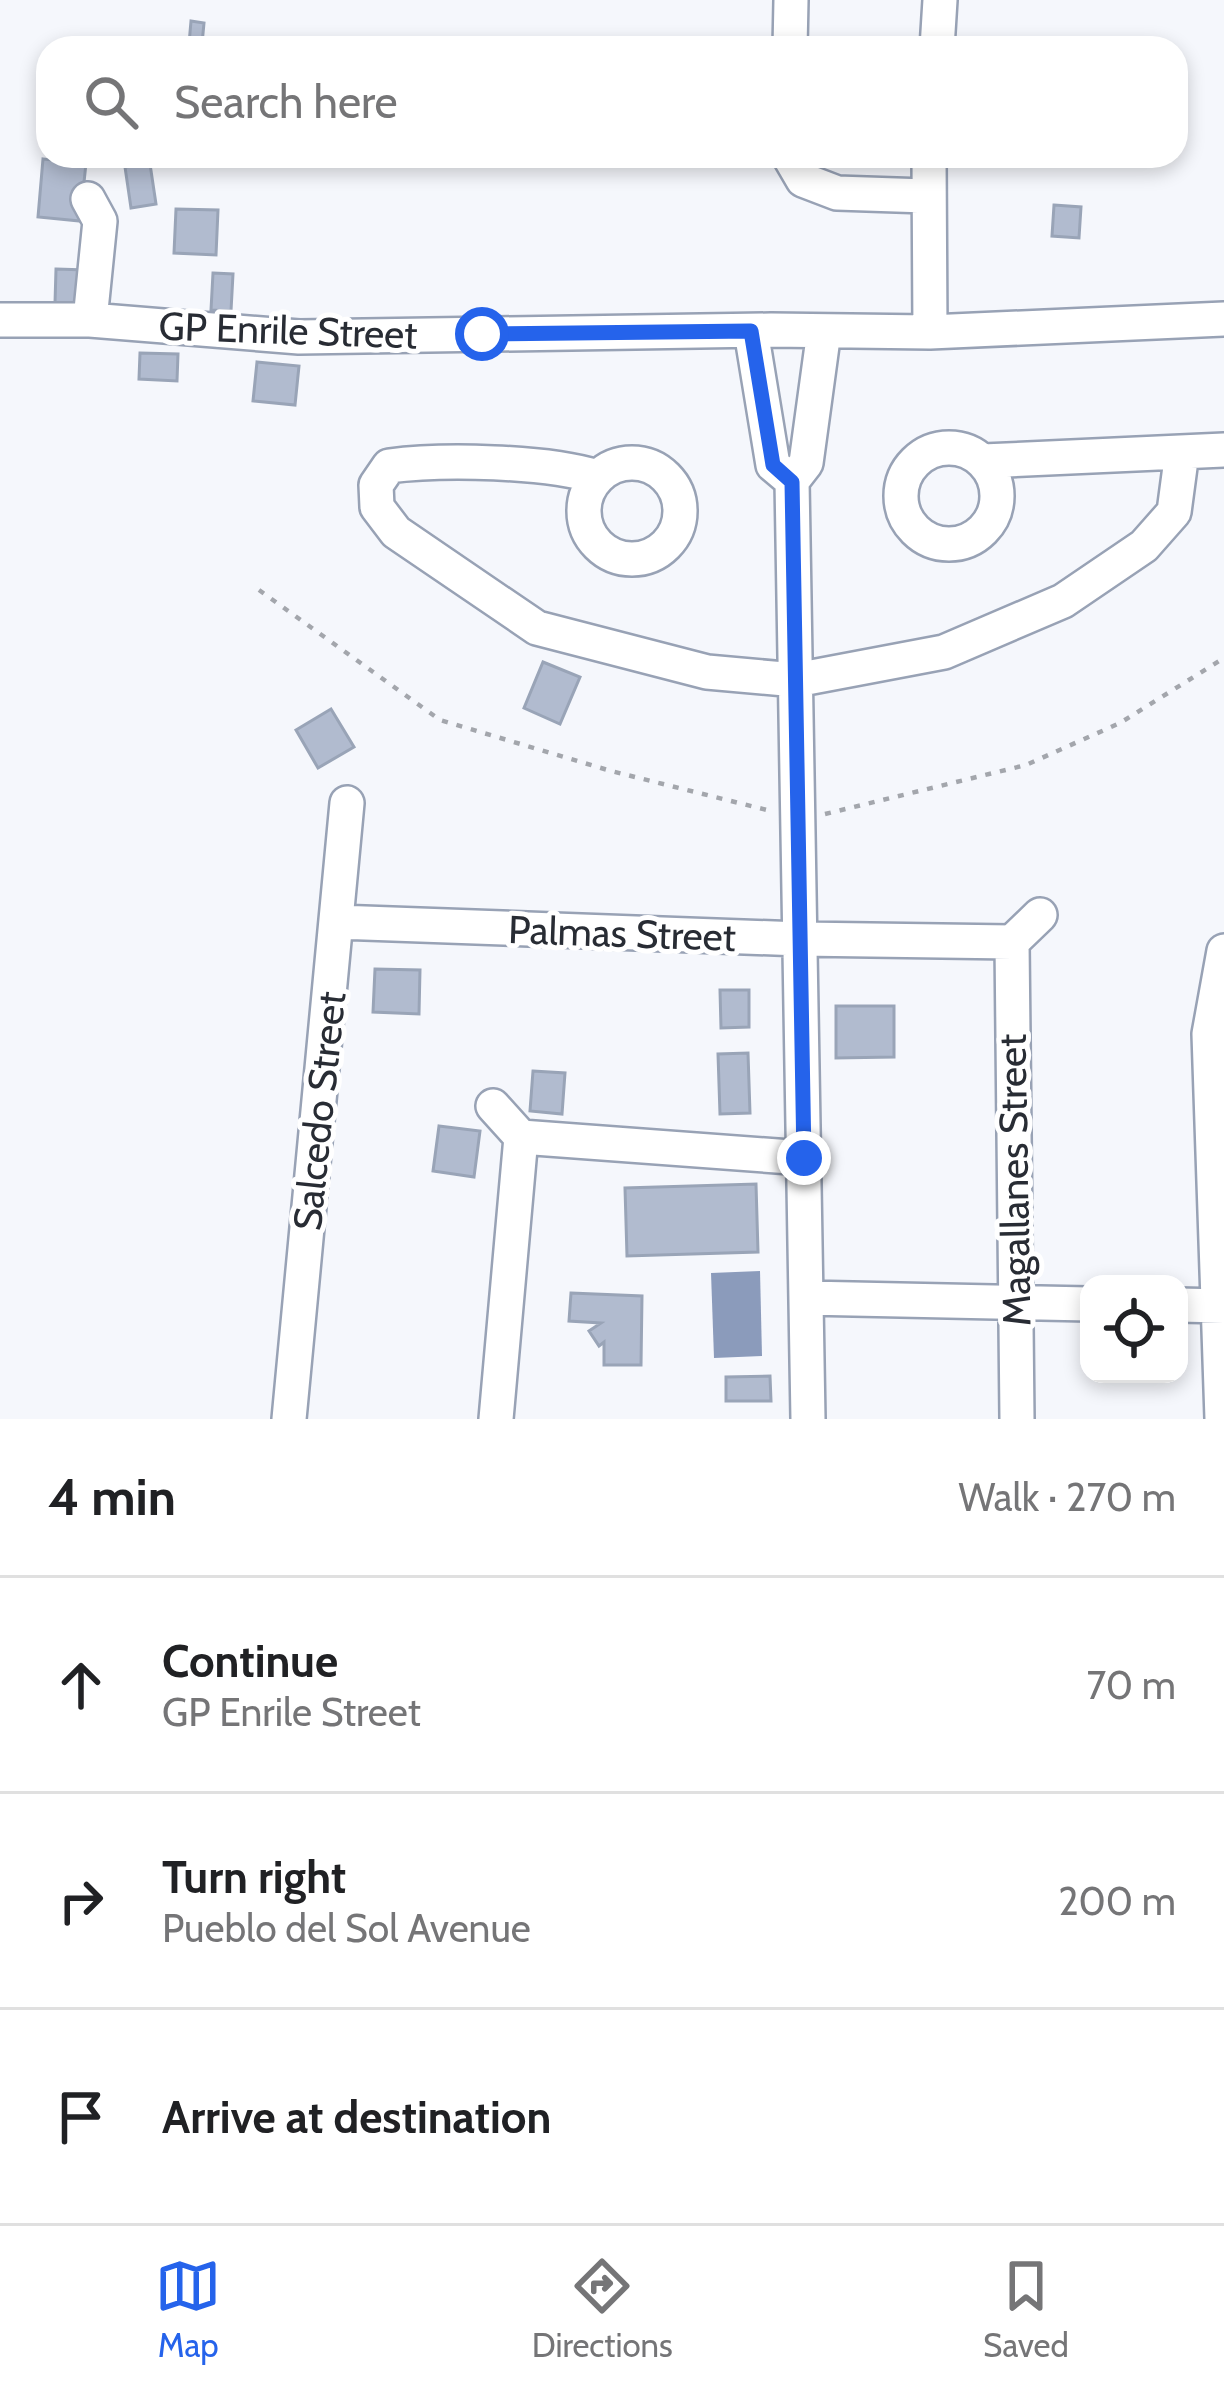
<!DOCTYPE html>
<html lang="en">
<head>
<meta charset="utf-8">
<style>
	body { margin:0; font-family:Cabin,sans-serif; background:#f2f2f2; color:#202124 }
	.controls { position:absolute; right:36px; bottom:36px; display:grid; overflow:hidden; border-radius:24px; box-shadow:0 6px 18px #0003 }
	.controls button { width:108px; height:108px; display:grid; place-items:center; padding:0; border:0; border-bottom:3px solid #e0e0e0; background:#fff; color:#202124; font:60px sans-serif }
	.stop { position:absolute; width:36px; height:36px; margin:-27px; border:9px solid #2563eb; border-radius:50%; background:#fff }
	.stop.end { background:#2563eb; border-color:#fff; box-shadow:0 3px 12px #0008 }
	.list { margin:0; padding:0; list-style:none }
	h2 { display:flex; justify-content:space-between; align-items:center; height:156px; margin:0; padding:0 48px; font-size:51px }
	h2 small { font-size:39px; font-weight:400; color:#757577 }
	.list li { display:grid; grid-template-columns:78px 1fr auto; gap:36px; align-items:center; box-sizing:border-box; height:216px; padding:0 48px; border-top:3px solid #e0e0e0 }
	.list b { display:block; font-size:45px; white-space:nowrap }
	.list p { margin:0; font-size:39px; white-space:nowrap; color:#757577 }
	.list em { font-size:39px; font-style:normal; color:#757577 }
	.icon { flex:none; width:66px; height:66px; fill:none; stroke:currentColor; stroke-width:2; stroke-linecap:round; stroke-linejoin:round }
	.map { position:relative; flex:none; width:1224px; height:1419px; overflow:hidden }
	.search { position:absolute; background:#fff; box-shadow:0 6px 18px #0003; left:36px; right:36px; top:36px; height:132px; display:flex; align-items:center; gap:30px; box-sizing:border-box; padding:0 42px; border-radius:36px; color:#757577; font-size:45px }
	.sheet { height:804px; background:#fff }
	nav { display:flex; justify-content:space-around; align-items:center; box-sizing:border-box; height:168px; border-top:3px solid #e0e0e0; background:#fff; font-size:33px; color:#757577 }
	nav a { display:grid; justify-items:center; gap:6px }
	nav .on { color:#2563eb }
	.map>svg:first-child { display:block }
	.water { fill:#8b9bbb }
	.building { fill:#b1bbcf; stroke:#99a4b7; stroke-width:3 }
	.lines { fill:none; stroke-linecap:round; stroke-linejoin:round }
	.minor-casing { stroke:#98a2b5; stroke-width:38 }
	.path { stroke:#a3a6ac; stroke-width:4.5; stroke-dasharray:6 9; stroke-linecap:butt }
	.minor { stroke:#fff; stroke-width:33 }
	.route { stroke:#2563eb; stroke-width:15 }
	.labels { text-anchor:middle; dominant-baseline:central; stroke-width:10; stroke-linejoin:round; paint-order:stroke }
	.street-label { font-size:39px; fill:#282c34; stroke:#fff }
</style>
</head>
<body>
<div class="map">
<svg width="1224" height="1419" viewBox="0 0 1224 1419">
	<rect width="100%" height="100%" fill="#f5f7fc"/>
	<!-- water -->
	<path class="water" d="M760 1271 762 1356 714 1358 711 1273Z"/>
	<!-- building -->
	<path class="building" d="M191 21 204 23 202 44H189Z
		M43 159 86 163 80 221 38 217Z
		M150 164 156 204 131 208 125 167Z
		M1054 205 1081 207 1079 238 1052 236Z
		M176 209 218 210 216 255 174 253Z
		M56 269 86 270V304L55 303Z
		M213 273 233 274 231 311 211 310Z
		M140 353 178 354 177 381 139 379Z
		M257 362 299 366 295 405 253 401Z
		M543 662 580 677 560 724 524 708Z
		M331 709 354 747 318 768 296 730Z
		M375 969 420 970 419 1014 373 1012Z
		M720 990H749V1027L721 1028Z
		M836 1006H894V1057L836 1058Z
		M748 1053 750 1113 720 1114 718 1054Z
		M533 1071 565 1073 562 1114 530 1111Z
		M439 1126 480 1131 474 1177 433 1171Z
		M756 1184 758 1252 627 1256 625 1188Z
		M571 1293 642 1296 641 1365H604V1342L599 1346 589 1331 601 1323 569 1321Z
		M770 1376 771 1401H726V1377Z"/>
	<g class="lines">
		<defs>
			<path id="minor" d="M790 48 791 0
				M937 48 940 0
				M789 156 803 180 837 193 926 196
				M929 156 930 332
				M88 199 100 221 90 320
				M0 320H90L299 337 771 330 930 332 1224 319
				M751 331 773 465 792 481
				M901 496a48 48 0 1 1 96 0a48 48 0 1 1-96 0Z
				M983 461 1224 450
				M584 511a48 48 0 1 1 96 0a48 48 0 1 1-96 0Z
				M597 477C546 461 443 459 389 466L376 485 377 507 396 532 537 628 707 672 796 680 944 652 1063 601 1144 546 1174 512 1182 452
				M337 922 800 939 1012 942 1040 915
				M1012 942 1017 1419
				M493 1106 521 1137
				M521 1137 804 1158
				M806 1298 1089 1304
				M1179 1305 1224 1306
				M289 1419 347 803
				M496 1419 521 1137
				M808 1419 792 481 806 463 824 331
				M1222 1419 1209 1034 1224 951"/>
		</defs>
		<!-- minor casing -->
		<use href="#minor" class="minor-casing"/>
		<!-- path -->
		<path class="path" d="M259 590 440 720 611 771 767 810
			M825 814 1026 765 1120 723 1224 658"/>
		<!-- minor -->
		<use href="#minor" class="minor"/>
	</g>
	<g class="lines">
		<!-- route -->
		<path class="route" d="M482 334 751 331 773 465 792 482 804 1158"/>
	</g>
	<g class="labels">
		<!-- street labels -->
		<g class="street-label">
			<text transform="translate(288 330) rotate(2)">GP Enrile Street</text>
			<text transform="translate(622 933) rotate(2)">Palmas Street</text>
			<text transform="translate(319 1111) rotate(-84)">Salcedo Street</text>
			<text transform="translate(1014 1180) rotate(-91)">Magallanes Street</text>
		</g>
	</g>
</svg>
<div class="controls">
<button><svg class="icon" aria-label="locate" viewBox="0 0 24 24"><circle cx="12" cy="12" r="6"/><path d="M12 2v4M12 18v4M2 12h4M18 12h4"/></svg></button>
</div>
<div class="stop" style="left:482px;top:334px"></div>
<div class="stop end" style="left:804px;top:1158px"></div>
<div class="search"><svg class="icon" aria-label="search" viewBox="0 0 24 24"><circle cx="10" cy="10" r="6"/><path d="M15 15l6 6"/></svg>Search here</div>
</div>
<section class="sheet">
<h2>4 min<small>Walk · 270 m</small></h2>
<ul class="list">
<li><svg class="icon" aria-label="ahead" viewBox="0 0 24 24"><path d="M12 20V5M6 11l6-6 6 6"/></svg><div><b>Continue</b><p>GP Enrile Street</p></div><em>70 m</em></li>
<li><svg class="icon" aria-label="right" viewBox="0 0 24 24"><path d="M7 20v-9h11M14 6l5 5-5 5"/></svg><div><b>Turn right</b><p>Pueblo del Sol Avenue</p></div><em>200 m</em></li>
<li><svg class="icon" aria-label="arrive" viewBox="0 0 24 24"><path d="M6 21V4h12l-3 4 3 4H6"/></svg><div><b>Arrive at destination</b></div></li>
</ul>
</section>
<nav>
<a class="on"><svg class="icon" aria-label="map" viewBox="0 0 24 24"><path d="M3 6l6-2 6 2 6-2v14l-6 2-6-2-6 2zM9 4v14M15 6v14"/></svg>Map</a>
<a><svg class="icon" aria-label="directions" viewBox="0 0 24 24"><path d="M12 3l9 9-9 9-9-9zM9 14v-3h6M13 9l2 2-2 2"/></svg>Directions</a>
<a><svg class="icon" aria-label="saved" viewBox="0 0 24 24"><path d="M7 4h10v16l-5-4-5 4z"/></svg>Saved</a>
</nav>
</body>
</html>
